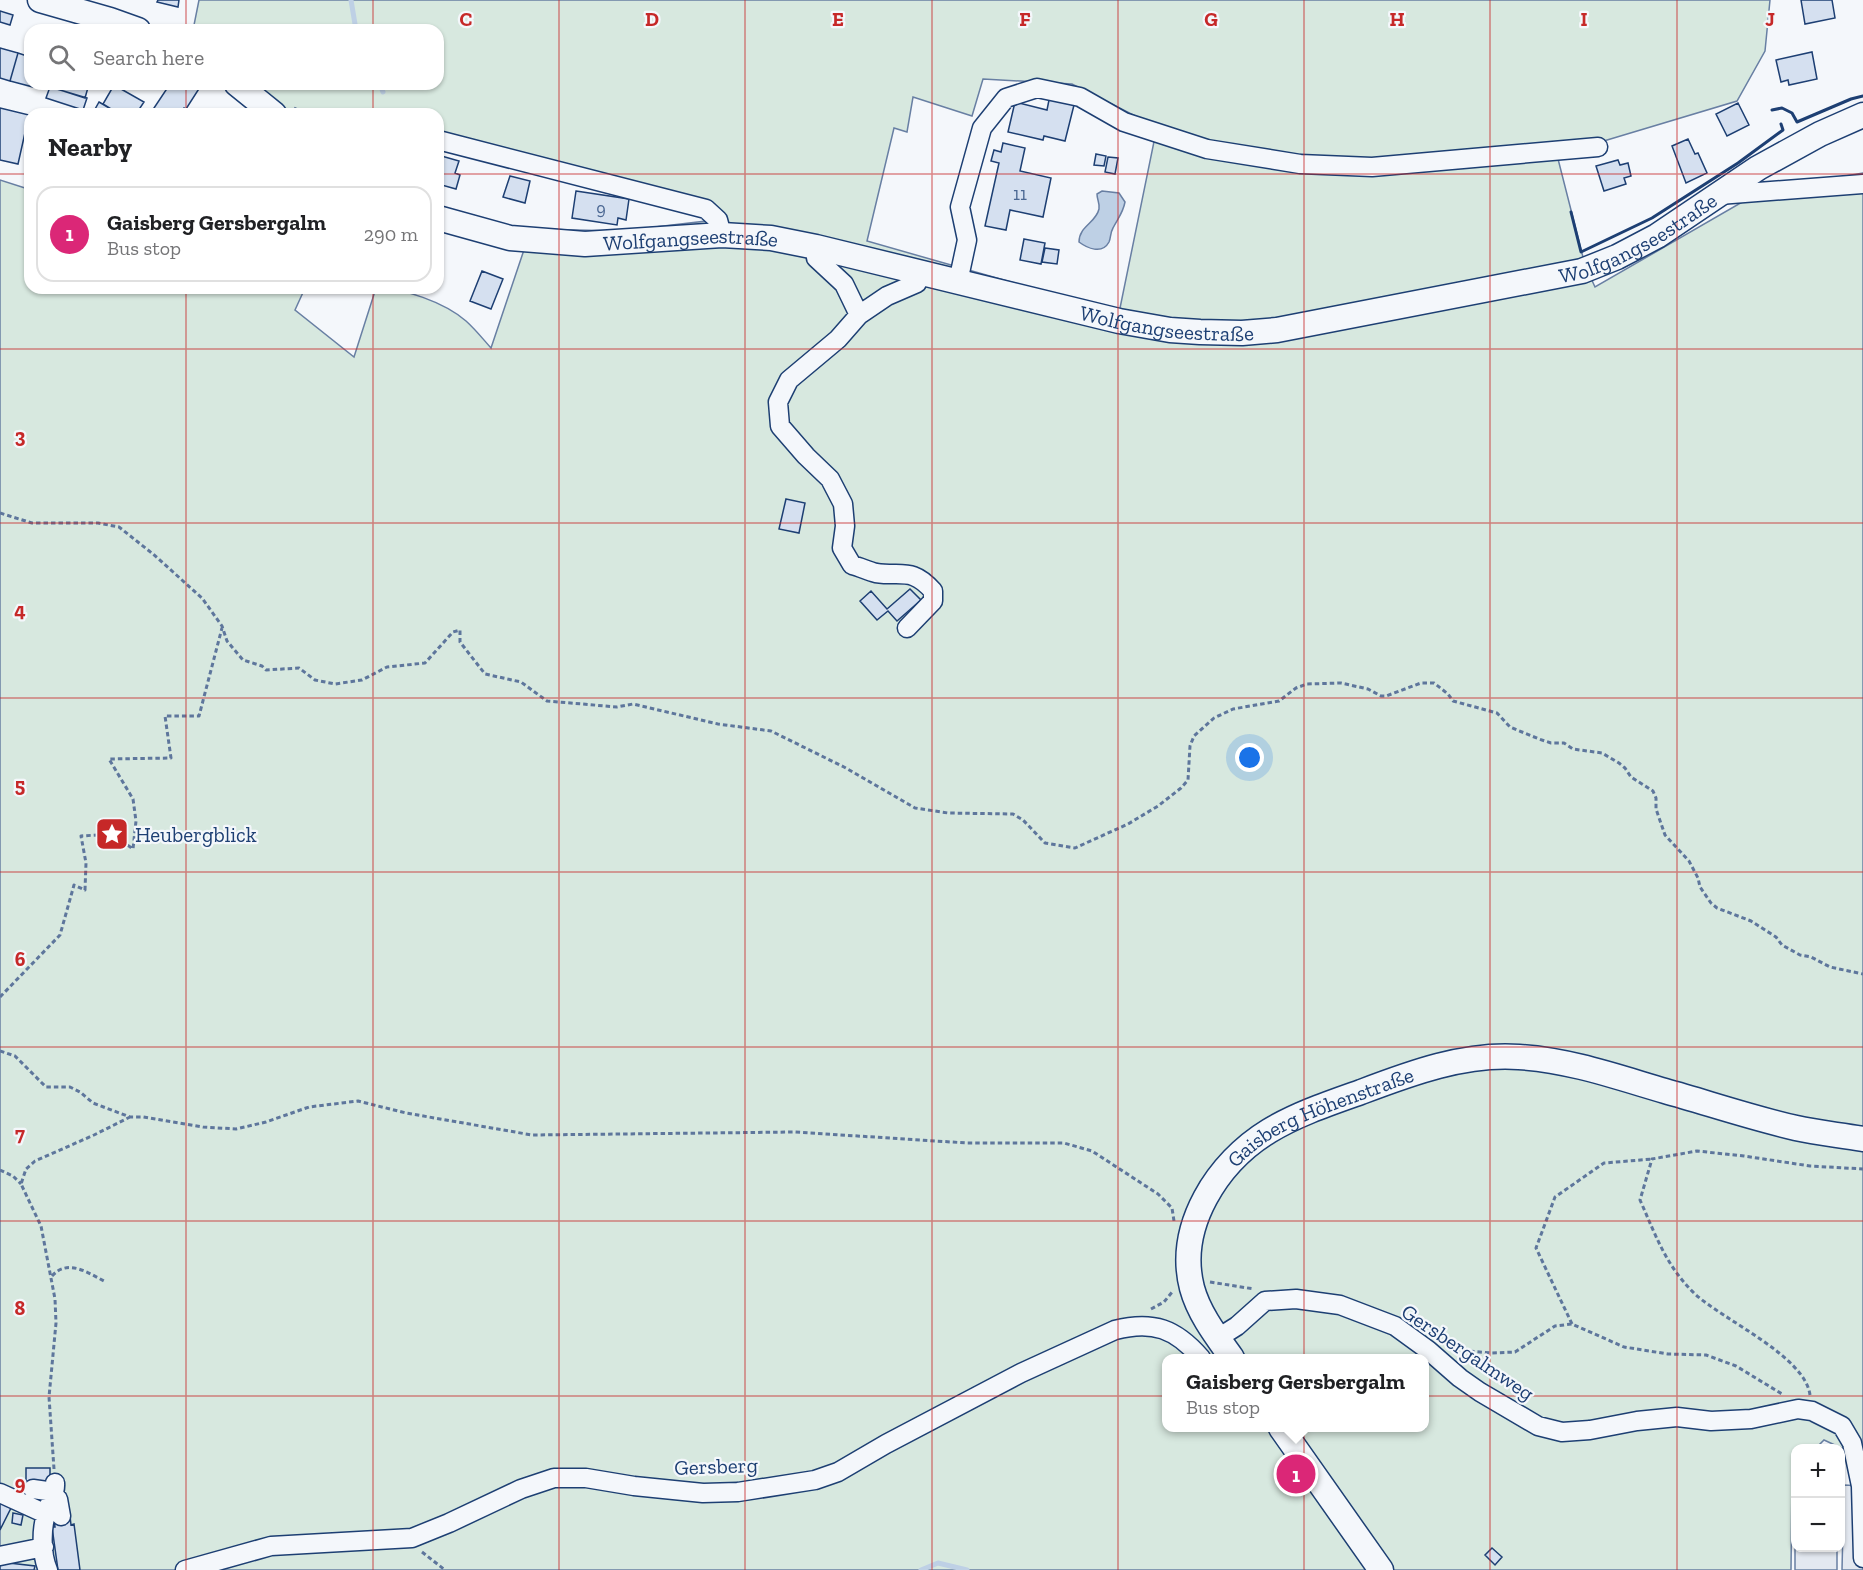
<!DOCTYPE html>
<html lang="en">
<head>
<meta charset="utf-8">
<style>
	body { margin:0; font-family:"Zilla Slab",serif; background:#f6f6f6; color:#202124 }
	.controls { position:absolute; right:18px; bottom:18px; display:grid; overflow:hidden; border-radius:12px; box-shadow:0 2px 4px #0004 }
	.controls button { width:54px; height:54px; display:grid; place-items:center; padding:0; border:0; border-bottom:2px solid #e0e0e0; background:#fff; color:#202124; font:30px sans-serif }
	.you { position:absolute; left:1250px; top:758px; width:21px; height:21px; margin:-15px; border:4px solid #fff; border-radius:50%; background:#1a73e8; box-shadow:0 0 0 9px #1a73e833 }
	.badge { display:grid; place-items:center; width:39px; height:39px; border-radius:50%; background:#db2777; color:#fff; font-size:20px; font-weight:700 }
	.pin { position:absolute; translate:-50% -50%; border:3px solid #fff; box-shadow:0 2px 6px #0006 }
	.popup { position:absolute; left:1162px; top:1354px; width:267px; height:78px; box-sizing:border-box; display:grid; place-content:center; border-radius:12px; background:#fff; filter:drop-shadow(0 2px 4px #0005); font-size:20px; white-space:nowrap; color:#757577 }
	.popup b { font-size:22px; color:#202124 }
	.popup::after { content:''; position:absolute; left:50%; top:100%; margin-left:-12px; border:12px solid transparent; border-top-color:#fff }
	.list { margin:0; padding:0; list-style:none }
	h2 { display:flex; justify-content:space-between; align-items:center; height:78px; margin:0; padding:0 24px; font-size:26px }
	h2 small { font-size:20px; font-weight:400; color:#757577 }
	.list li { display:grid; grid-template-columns:39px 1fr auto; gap:18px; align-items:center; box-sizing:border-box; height:96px; margin:0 12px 12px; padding:0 12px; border:2px solid #e0e0e0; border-radius:18px }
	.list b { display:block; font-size:22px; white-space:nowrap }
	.list p { margin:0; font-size:20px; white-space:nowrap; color:#757577 }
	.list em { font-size:20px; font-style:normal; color:#757577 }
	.icon { flex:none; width:33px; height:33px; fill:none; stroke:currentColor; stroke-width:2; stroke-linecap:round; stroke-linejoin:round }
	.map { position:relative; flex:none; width:1863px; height:1570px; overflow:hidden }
	.search { position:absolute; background:#fff; box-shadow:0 2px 4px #0004; left:24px; top:24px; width:420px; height:66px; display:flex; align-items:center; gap:15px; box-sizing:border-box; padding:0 21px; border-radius:18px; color:#757577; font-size:22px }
	.panel { position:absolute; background:#fff; box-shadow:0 2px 4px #0004; left:24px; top:108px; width:420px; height:186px; border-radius:18px }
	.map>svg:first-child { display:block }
	.green { fill:#d7e8df; stroke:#687fa3; stroke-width:1.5; fill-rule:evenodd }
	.parking { fill:#e3e8f0; stroke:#687fa3; stroke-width:1.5 }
	.water { fill:#bed0e5; stroke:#687fa3; stroke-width:1.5 }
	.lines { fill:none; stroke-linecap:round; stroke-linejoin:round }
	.stream { stroke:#bed0e5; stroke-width:5 }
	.building { fill:#d5e0f0; stroke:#1d3f73; stroke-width:1.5 }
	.minor-casing { stroke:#1d3f73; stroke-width:21 }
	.major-casing { stroke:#1d3f73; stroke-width:27 }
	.path { stroke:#5e769c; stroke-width:3; stroke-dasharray:4.5 3; stroke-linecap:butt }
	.minor { stroke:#f4f7fb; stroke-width:18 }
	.major { stroke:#f4f7fb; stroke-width:24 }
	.wall { stroke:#1d3f73; stroke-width:3 }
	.grid { fill:none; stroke:#c62828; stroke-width:1.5; stroke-opacity:0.55 }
	.labels { text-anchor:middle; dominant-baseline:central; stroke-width:4.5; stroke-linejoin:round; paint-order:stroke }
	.number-label { font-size:18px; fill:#4b6792 }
	.street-label { font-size:21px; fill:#1d3f73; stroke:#f4f7fb }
	.poi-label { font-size:21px; fill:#1d3f73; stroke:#f4f7fb; text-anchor:start }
	.grid-label { font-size:20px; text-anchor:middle; font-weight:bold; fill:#c62828; stroke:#f4f7fb; stroke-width:4.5; stroke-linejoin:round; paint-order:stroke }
</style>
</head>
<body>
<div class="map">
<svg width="1863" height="1570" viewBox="0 0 1863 1570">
	<rect width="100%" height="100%" fill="#f4f7fb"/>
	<!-- green -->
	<path class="green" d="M199 0H1770L1765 51 1737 101 1557 155 1585 265 1595 287 1763 190 1863 173V1458L1824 1440 1816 1448H1796L1795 1471 1792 1475 1791 1570H0V180L25 188 30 169V288H305L295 310 354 357 376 288C403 288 444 302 466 321 475 329 483 339 491 348L531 229 621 231 706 221 703 205 438 132V114H292L254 84H438V30H193ZM983 79 1072 84 1157 127 1119 313 867 241 894 128 907 132 913 97 972 116ZM1167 1358H1425V1428H1167Z"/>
	<!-- parking -->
	<path class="parking" d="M1844 1485 1863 1486V1570H1842Z
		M1795 1541 1796 1548H1837V1570H1795Z"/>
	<!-- water -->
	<path class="water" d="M1102 191 1119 193 1125 202C1123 213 1118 218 1113 228 1110 233 1111 238 1109 242 1102 255 1087 248 1079 242 1079 226 1096 223 1099 209 1100 203 1097 200 1097 194Z"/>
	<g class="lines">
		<!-- stream -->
		<path class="stream" d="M351 0 356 30
			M380 84 383 92
			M921 1570 938 1563 967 1570"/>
	</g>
	<!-- building -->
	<path class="building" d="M158 0H179L178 7 157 2Z
		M1801 0H1832L1835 18 1805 24Z
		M0 11 13 15 10 25 0 22Z
		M0 48 18 53 10 81 0 78Z
		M1812 52 1817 79 1789 85 1788 80 1781 82 1776 60Z
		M18 53 30 57V84H34L33 87 10 81Z
		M55 84H89L85 98 54 88Z
		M170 84H202L186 109 184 108 180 114H158L152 111Z
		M114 85 144 102 136 114H119L103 104Z
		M50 87 87 98 83 110 46 98Z
		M1050 95 1075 101 1065 141 1044 136 1043 140 1008 132 1015 102 1047 110Z
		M99 102 116 112 114 114H99L94 111Z
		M1738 103 1749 125 1727 136 1716 114Z
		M0 108 29 115 18 164 0 160Z
		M1688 139 1695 154 1698 153 1707 173 1686 183 1672 146Z
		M1003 143 1025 148 1020 171 1051 178 1043 217 1010 210 1006 230 985 226 999 163 991 161 994 150 1001 152Z
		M1096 154 1106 156 1104 166 1094 165Z
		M438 155 459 161 455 173 460 175 456 189 438 184Z
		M1108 157 1118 158 1115 174 1105 172Z
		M1618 160 1620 165 1628 163 1631 176 1624 178 1626 184 1604 191 1596 166Z
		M510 176 530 181 525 203 503 197Z
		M576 191 629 199 626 220 618 218 617 225 572 218Z
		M1024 239 1045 243 1041 264 1020 260Z
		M1045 248 1059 250 1057 264 1042 262Z
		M482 271 503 279 491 309 470 301Z
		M786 499 805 503 799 533 779 529Z
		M910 589 921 600 897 621 888 611 877 620 860 601 871 591 887 609Z
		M26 1468H50V1483H26Z
		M0 1498 13 1504 0 1530Z
		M13 1513 23 1515 21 1525 12 1523Z
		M70 1516 71 1525 74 1524 80 1570H58L52 1527H55L54 1518Z
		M1492 1548 1502 1557 1495 1565 1485 1555Z
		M0 1562 35 1566 34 1570H0Z"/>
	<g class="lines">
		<defs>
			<path id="minor" d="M438 140 706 209 718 220 722 235
				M1719 195 1863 184
				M816 247V258L844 284 859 315
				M958 282 967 240 960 207 982 128 1006 98 1037 88 1080 97 1124 122 1207 149 1300 164 1372 167 1598 147
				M907 628 933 601V591C912 567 902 577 876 573 868 571 860 567 852 565L842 548 845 526 843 504 830 479 806 456 780 426 778 402 789 380 838 339 859 315 887 296 917 283 921 272
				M1218 1338 1237 1326 1265 1301 1296 1299 1340 1305 1395 1326 1428 1350 1460 1378 1480 1392 1538 1426 1562 1432 1590 1430 1637 1421 1677 1417 1711 1421 1751 1419 1798 1409 1812 1411 1842 1426 1852 1443 1861 1486 1863 1558
				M33 1489 47 1491 58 1499 61 1516
				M0 1493 46 1514
				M0 1556 44 1547
				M48 1570C41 1554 41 1528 47 1511 50 1501 56 1494 55 1483
				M185 1570 271 1546 412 1538 449 1523 521 1489 554 1478H586L634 1486 703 1493 738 1492 815 1480 838 1472 886 1444 1021 1373 1115 1330C1153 1320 1176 1329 1201 1358"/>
			<g id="major">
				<path d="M40 0 110 20 138 30"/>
				<path d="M237 84 274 114"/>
				<path id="s1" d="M438 218 510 238 585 244 722 235 771 238 816 247 1119 321 1170 330 1200 332 1242 333 1277 330 1582 271 1617 257 1657 236 1758 168 1820 134 1863 115"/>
				<path id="s2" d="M1232 1358C1217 1337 1199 1314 1192 1288 1176 1226 1218 1162 1269 1131 1297 1114 1330 1103 1361 1092 1411 1073 1465 1053 1519 1057 1569 1060 1617 1077 1665 1091 1708 1103 1752 1118 1796 1128 1818 1133 1841 1135 1863 1139"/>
				<path d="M1281 1428 1381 1570"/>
			</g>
		</defs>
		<!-- minor casing -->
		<use href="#minor" class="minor-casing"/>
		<!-- major casing -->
		<use href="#major" class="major-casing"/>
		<!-- path -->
		<path class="path" d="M294 108 305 114
			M0 513 32 523H98L119 527 153 554 202 598 222 626 227 641 243 660 262 666 266 670 299 668 315 680 335 684 362 680 387 667 425 663 453 632 460 630V642L485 674 521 682 547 701 617 707 633 704 718 724 771 731 844 767 915 808 948 813 1013 814 1023 820 1045 843 1075 848 1128 824 1158 806 1181 788 1188 780 1190 746 1194 736 1214 718 1233 709 1279 701 1296 688 1307 684 1341 683 1368 689 1381 696H1386L1421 683H1434L1448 694 1453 701 1497 713 1510 727 1539 739 1551 743H1564L1573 749 1602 753 1619 763 1625 768 1631 777 1653 791 1656 798V809L1665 835 1689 861 1698 878 1700 887 1711 903 1717 908 1751 921 1776 937 1782 945 1800 955 1811 957 1830 967 1863 974
			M0 997 60 935 74 885 85 890 86 863 81 836 112 834 133 849 136 821 133 799 109 759 171 758 165 716H199L222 628
			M0 1051 15 1056 46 1087H70L80 1092 93 1103 130 1117H143L203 1127 236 1129 266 1122 309 1107 358 1101 406 1113 532 1135 795 1132 967 1143H1064L1092 1151 1158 1194 1172 1208 1174 1221
			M0 1170 13 1176 21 1184
			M52 1276C68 1258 88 1273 106 1282
			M1210 1282 1254 1289
			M1151 1309 1164 1302 1173 1291
			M1572 1324 1536 1248 1555 1197 1604 1163 1652 1159
			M1455 1350 1491 1353 1515 1352 1555 1326 1572 1324 1624 1347 1668 1354 1706 1355 1736 1366 1782 1394
			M1810 1395C1805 1356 1723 1320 1695 1294 1666 1266 1656 1236 1640 1200L1652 1159 1697 1151 1744 1156 1810 1166 1863 1169
			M54 1469 49 1397 56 1323 55 1299 41 1226 21 1184 26 1169 35 1161 94 1135 130 1117
			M422 1552 445 1570"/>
		<!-- minor -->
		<use href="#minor" class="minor"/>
		<!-- major -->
		<use href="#major" class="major"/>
		<!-- wall -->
		<path class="wall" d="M1772 110 1782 108 1792 113 1797 122 1851 99 1863 96
			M1571 212 1581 252 1652 218 1738 163 1783 130 1781 124"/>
	</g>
	<!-- grid -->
	<path class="grid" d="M186 0V30M373 0V30M559 0V1570M745 0V1570M932 0V1570M1118 0V1570M1304 0V1570M1490 0V1570M1677 0V1570M186 84V114M373 84V114M0 174H30M438 174H1863M186 288V1570M373 288V1570M0 349H1863M0 523H1863M0 698H1863M0 872H1863M0 1047H1863M0 1221H1863M0 1396H1863"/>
	<!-- icons -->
	<defs>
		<symbol id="sight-square" viewBox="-11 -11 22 22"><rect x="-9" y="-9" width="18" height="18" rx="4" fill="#c62828" stroke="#f4f7fb"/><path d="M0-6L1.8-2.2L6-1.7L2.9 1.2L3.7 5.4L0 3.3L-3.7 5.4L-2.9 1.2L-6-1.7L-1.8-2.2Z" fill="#fff"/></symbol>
	</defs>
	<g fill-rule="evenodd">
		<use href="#sight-square" x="93" y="815" width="38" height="38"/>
	</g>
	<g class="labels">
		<!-- number labels -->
		<g class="number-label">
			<text x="1020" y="194">11</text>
			<text x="601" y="209">9</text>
		</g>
		<!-- street labels -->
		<g class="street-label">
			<text stroke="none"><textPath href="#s1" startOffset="1228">Wolfgangseestraße</textPath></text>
			<text stroke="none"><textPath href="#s1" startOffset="256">Wolfgangseestraße</textPath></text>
			<text stroke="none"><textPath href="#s1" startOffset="742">Wolfgangseestraße</textPath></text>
			<text stroke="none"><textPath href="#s2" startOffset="320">Gaisberg Höhenstraße</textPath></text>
			<text transform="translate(1468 1352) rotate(34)">Gersbergalmweg</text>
			<text transform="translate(716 1466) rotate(-2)">Gersberg</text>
		</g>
		<!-- poi labels -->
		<g class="poi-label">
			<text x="135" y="834">Heubergblick</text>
		</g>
	</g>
	<g class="grid-label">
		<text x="466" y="26">C</text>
		<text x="652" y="26">D</text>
		<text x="838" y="26">E</text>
		<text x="1025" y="26">F</text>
		<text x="1211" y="26">G</text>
		<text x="1397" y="26">H</text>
		<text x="1584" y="26">I</text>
		<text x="1770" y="26">J</text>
		<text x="20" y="443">3</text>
		<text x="20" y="617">4</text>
		<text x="20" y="792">5</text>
		<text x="20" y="966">6</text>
		<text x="20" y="1141">7</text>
		<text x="20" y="1315">8</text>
		<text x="20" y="1490">9</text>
	</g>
</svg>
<div class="controls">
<button>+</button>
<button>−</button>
</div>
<div class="you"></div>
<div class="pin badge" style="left:1296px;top:1474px">1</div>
<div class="popup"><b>Gaisberg Gersbergalm</b>Bus stop</div>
<div class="search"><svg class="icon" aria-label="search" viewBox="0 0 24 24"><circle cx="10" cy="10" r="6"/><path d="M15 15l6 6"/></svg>Search here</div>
<section class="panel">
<h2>Nearby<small></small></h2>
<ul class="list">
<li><span class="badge">1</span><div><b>Gaisberg Gersbergalm</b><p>Bus stop</p></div><em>290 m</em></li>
</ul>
</section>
</div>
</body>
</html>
